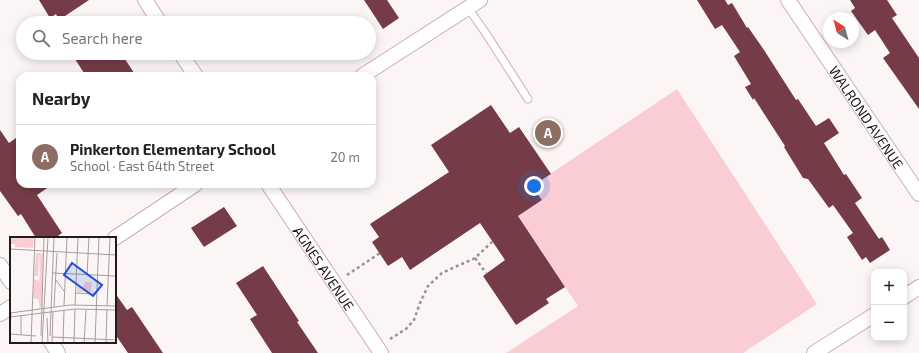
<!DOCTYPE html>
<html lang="en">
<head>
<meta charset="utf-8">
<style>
	body { margin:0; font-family:"Exo 2",sans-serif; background:#f6f6f6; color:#222 }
	.controls { position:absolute; right:12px; bottom:12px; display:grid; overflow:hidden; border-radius:8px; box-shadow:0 2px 10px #0003 }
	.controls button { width:36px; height:36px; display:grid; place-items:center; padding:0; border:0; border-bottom:1px solid #e0e0e0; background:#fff; color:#222; font:20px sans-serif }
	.compass { position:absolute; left:823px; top:12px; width:36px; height:36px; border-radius:50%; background:#fff; box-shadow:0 2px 10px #0003; rotate:324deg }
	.you { position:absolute; left:534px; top:186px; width:14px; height:14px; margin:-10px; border:3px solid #fff; border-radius:50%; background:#1a73e8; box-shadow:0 0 0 6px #1a73e833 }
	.badge { display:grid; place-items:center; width:26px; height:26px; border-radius:50%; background:#db2777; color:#fff; font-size:13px; font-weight:700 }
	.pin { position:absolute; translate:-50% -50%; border:2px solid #fff; box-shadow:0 1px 4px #0006 }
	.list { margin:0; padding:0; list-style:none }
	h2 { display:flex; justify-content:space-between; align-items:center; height:52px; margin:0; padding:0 16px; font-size:17px }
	h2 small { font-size:13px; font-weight:400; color:#767676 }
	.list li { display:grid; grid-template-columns:26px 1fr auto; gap:12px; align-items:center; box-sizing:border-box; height:64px; padding:0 16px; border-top:1px solid #e0e0e0 }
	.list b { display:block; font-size:15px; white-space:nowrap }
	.list p { margin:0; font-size:13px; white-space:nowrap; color:#767676 }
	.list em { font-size:13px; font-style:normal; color:#767676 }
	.icon { flex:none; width:22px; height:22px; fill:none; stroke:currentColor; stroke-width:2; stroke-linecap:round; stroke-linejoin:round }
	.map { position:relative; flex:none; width:919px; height:353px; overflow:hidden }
	.search { position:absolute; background:#fff; box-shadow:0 2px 10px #0003; left:16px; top:16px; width:360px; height:44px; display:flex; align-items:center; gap:10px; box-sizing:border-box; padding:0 14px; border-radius:22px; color:#767676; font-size:15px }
	.panel { position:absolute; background:#fff; box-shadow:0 2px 10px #0003; left:16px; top:72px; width:360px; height:116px; border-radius:12px }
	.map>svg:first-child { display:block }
	.green { fill:#facdd4 }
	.building { fill:#753c48 }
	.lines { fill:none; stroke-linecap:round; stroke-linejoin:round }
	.service-casing { stroke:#d0adb2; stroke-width:9 }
	.minor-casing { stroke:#d0adb2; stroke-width:16 }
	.path { stroke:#9b9193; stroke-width:2.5; stroke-dasharray:3 3; stroke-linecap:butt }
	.service { stroke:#fff; stroke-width:7 }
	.minor { stroke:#fff; stroke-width:14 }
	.labels { text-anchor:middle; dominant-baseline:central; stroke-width:4; stroke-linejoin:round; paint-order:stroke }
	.street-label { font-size:14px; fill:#26191b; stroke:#fff }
	.inset-road { fill:none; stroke:#a69d9e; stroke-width:1 }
	.view { fill:#1d4ed8; fill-opacity:0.15; stroke:#1d4ed8; stroke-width:2 }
	.inset-edge { fill:none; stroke:#26191b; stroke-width:2 }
</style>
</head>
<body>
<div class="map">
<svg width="919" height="353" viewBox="0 0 919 353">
	<rect width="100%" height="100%" fill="#fcf5f6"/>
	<!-- green -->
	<path class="green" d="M677 89 817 304 743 353H506L578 306 518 216 542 200 532 186Z"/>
	<!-- building -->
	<path class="building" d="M39 0H89L59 20 56 14 50 18Z
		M364 0H387L399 18 383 29Z
		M697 0H725L728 5 732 3 747 28 748 27 764 50 796 100 798 99 816 126 829 118 839 133 824 143 844 175 846 174 862 198 855 203 879 239 882 237 890 250 870 263 866 257 862 260 847 237 853 233 833 205 829 208 808 179 803 178 784 147 785 146 754 98 753 100 745 87 751 84 734 56 740 52 722 25 715 29Z
		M850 0H887L897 15 892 18 919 58V109L883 58 890 53 875 30 868 35 851 11 855 8Z
		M71 53H121L136 76H86Z
		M491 105 510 133 519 127 551 174 532 186 542 200 518 216 565 287 546 299 549 303 516 325 483 276 505 260 480 223 410 270 402 257 388 266 372 242 379 237 370 224 449 172 431 145Z
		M0 130 9 143 20 135V184H53L37 195 62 233 55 238H36L21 214 18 216 0 191Z
		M224 207 237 226 204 247 191 228Z
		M263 266 299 321 297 322 318 353H272L250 319 257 315 236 283Z
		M115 293 127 310 132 307 163 353H128L115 334Z"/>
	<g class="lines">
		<defs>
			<path id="service" d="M468 8 485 32 528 99"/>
			<g id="minor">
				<path d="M145 0 160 23"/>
				<path id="s1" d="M788 0 919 194"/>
				<path d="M180 53 196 76"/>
				<path d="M362 76 480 0"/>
				<path id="s2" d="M268 184 381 353"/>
				<path d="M115 238 196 184"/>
				<path d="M0 265 11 282"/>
				<path d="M904 297 919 287"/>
				<path d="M0 314 11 307"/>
				<path d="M51 342 58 353"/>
				<path d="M814 353 874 315"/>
			</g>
		</defs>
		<!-- service casing -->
		<use href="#service" class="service-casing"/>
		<!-- minor casing -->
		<use href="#minor" class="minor-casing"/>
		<!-- path -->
		<path class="path" d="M475 258 486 273
			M347 275 380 253
			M390 339 406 329 414 320 420 303 428 286 442 273 475 258 493 241"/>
		<!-- service -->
		<use href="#service" class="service"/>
		<!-- minor -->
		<use href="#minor" class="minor"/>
	</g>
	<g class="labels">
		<!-- street labels -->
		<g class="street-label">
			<text stroke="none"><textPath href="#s1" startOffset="141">WALROND AVENUE</textPath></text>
			<text stroke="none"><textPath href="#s2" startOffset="101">AGNES AVENUE</textPath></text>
		</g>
	</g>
	<!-- overview -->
	<g transform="translate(10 237)">
		<rect width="106" height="106" fill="#fcf5f6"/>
		<path d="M0 0H24L23 11 5 10V7H0ZM26 16H30L33 17 32 70 30 71 28 62 23 61 24 42 29 44 30 36 29 16 28 39H24ZM75 45H82L81 55H67V49L73 50Z" fill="#facdd4"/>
		<path class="inset-road" d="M0 12 106 18M43 36 106 39M77 38 79 0M46 43 54 54M66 56 86 57M65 68 68 0M54 69 57 0M97 69 100 0M44 70 47 16M0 76 60 68 106 69M0 80 65 72 106 73M37 81 38 106M0 96 1 76M0 97 26 99M11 98V78M31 99 34 0M40 99 44 0M42 100 106 103M21 106 25 0M32 106 38 0M42 106 43 75M53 106 54 73M64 106 65 72M74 106 76 73M85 106 89 0M96 106 97 72"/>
		<path class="view" d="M62 26 92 48 83 59 54 38Z"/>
		<rect width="106" height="106" class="inset-edge"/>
	</g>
</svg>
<div class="controls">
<button>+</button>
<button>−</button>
</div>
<svg class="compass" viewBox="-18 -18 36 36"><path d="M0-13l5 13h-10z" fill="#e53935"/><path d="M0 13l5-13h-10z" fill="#767676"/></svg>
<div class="you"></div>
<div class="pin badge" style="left:548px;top:133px;background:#8d6e63">A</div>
<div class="search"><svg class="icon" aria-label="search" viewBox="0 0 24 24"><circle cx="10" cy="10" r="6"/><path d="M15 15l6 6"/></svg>Search here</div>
<section class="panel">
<h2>Nearby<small></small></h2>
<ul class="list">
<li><span class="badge" style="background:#8d6e63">A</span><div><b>Pinkerton Elementary School</b><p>School · East 64th Street</p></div><em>20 m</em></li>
</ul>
</section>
</div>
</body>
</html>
